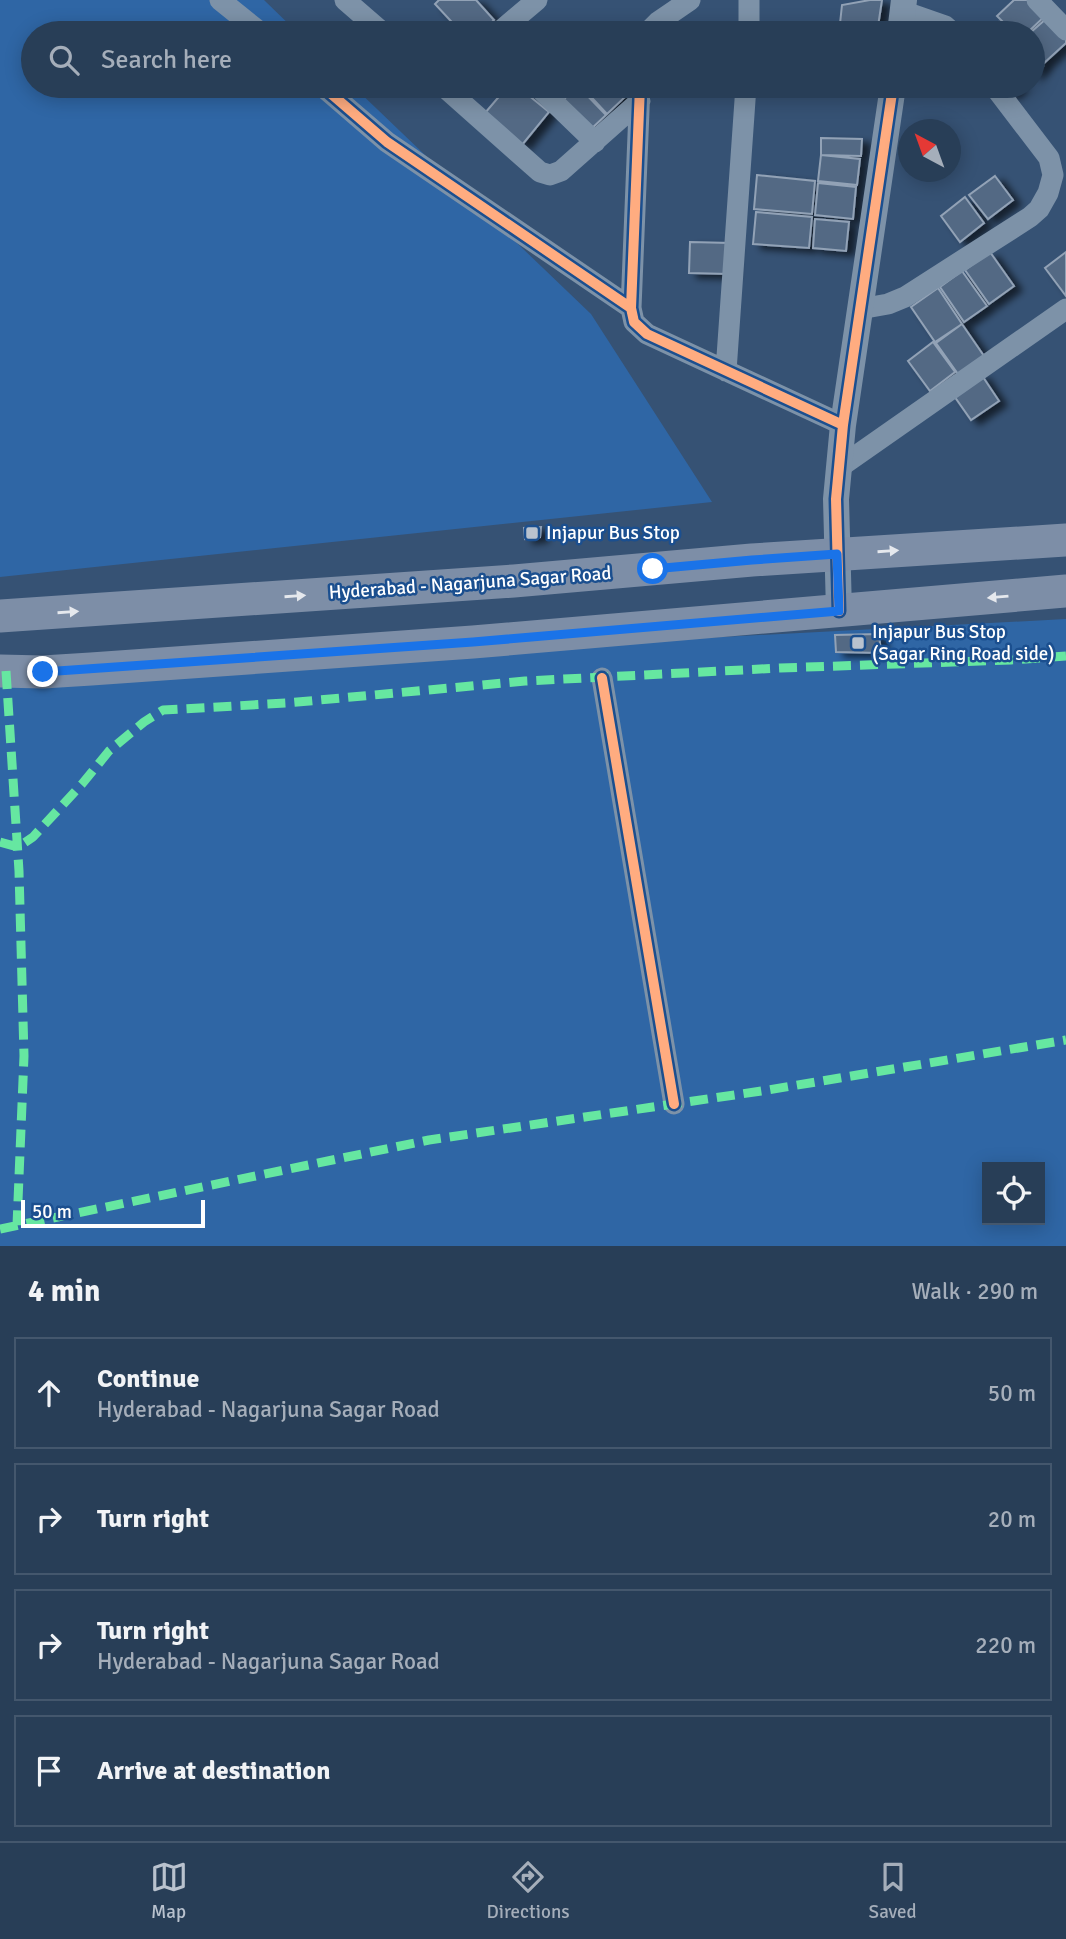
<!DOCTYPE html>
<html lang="en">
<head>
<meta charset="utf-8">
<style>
	body { margin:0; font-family:Signika,sans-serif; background:#344961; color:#f1f3f6 }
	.controls { position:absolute; right:21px; bottom:21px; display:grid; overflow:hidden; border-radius:0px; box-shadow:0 4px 18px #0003 }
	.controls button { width:63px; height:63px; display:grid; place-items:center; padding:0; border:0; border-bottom:2px solid #44576d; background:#283e57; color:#f1f3f6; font:35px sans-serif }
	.compass { position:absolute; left:898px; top:119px; width:63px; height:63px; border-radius:50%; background:#283e57; box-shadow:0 4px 18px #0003; rotate:319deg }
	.scale { position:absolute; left:21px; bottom:18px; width:184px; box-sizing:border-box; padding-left:7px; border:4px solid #fff; border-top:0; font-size:19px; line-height:24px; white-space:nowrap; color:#fff; -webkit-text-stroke:5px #1b4f8f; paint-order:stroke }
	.stop { position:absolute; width:21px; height:21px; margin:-16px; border:5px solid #1a73e8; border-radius:50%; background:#fff }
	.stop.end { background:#1a73e8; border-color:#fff; box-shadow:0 2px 7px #0008 }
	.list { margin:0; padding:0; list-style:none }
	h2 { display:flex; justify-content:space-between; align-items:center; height:91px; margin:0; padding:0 28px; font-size:30px }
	h2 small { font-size:23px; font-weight:400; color:#a5aeba }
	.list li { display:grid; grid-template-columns:46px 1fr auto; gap:21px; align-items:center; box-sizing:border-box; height:112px; margin:0 14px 14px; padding:0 14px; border:2px solid #44576d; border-radius:0px }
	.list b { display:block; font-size:26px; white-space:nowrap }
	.list p { margin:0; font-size:23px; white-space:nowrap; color:#a5aeba }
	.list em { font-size:23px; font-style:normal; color:#a5aeba }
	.icon { flex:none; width:38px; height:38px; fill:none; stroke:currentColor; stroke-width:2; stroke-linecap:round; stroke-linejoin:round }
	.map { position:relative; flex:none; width:1066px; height:1246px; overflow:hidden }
	.search { position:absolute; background:#283e57; box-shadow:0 4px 18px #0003; left:21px; right:21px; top:21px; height:77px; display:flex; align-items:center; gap:18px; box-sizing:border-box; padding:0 24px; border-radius:38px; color:#a5aeba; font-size:26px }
	.sheet { height:595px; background:#283e57 }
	nav { display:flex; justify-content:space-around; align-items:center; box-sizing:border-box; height:98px; border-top:2px solid #44576d; background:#283e57; font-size:19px; color:#a5aeba }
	nav a { display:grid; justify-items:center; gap:4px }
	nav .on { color:#b9c2ce }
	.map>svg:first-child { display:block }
	.green { fill:#2f66a5; fill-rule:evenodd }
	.building { fill:#526984; stroke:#92a2b6; stroke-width:2; filter:url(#shadow) }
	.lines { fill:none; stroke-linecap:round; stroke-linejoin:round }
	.minor { stroke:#7d92a8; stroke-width:21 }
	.tertiary { stroke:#7d92a8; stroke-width:26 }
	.primary { stroke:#7d8ea7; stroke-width:33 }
	.quiet { stroke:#66e7a1; stroke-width:9; stroke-dasharray:18 9; stroke-linecap:butt }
	.cycleway-casing { stroke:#1b4f8f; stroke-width:15 }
	.cycleway { stroke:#ffac80; stroke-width:10 }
	.oneway { fill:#e5e8ed }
	.route { stroke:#1a73e8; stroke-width:9 }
	.poi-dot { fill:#b9c2ce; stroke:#1b4f8f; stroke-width:2.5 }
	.labels { text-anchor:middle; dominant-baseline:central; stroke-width:5; stroke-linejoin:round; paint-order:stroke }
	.poi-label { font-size:19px; fill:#fff; stroke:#1b4f8f; text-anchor:start }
	.street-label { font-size:19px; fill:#fff; stroke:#1b4f8f }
</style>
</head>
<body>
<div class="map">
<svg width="1066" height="1246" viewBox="0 0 1066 1246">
	<defs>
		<filter id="shadow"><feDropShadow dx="8" dy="4.5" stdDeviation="3.5" flood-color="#0009"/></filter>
	</defs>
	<rect width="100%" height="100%" fill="#365274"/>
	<!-- green -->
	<path class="green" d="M0 0H264L298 33H33V86H353L591 314 712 502 0 577Z
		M1066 619V1246H0V675ZM987 1167H1040V1220H987Z"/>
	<!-- building -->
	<path class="building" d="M439 0H476L494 20 480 33H462L435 4Z
		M870 0H882L877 33H839L842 5Z
		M1014 0H1030L1045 16 1027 33H1014L997 16Z
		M1047 18 1066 39V43L1043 64 1033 52V33H1030Z
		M999 22 1009 33H987Z
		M1033 54 1043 66 1033 75Z
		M508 86H517L549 112 522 145 485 113Z
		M578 86 606 115 590 130 563 100Z
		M581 86H617L626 96 607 114Z
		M1003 86H1020L1010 94Z
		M821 138 862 139 861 156 821 155Z
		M821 155 860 159 857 185 818 181Z
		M757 175 815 181 812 214 754 209Z
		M995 176 1013 200 988 219 969 195Z
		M818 183 856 187 853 219 815 215Z
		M965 197 984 223 960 242 941 216Z
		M756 212 812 217 809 248 753 244Z
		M815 219 849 222 846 251 813 248Z
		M690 242 730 243 729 274 689 273Z
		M990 252 1014 286 989 304 965 270Z
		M1066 252V296L1045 268Z
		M962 271 987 306 964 322 940 287Z
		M938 288 962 324 935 342 911 307Z
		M962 324 984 356 958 374 936 343Z
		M933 342 955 372 930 391 908 361Z
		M981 374 999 401 971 420 952 393Z
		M541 527 540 537 525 539 524 528Z
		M879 634 881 653 836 652 835 635Z"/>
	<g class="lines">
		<!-- minor -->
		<path class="minor" d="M220 0 261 33
			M345 0 383 33
			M1037 0 1066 30
			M902 11 945 26 953 33
			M498 33 537 0
			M647 33 658 22 690 0
			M749 33V0
			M322 86 387 142 631 308
			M443 86 540 172 550 175 561 171 640 101
			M537 86 595 142
			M640 86 631 308 634 322 647 334 843 425
			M860 309 888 304 905 297 1030 217 1039 209 1048 193 1053 175 1049 158 994 86
			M726 371 746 86
			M840 467 1066 309
			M602 678 674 1104"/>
		<!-- tertiary -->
		<path class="tertiary" d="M900 33 904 0
			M839 611 836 499 843 425 893 86"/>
		<!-- primary -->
		<path class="primary" d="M0 616 514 581 752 560 1066 540
			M0 671 43 672 91 669 473 642 1066 591"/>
		<!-- quiet -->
		<path class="quiet" d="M6 671 19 871 24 1056 17 1225
			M0 842 18 847 33 837 82 784 109 751 144 722 163 710 287 703 525 681 780 668 1011 660 1066 656
			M0 1229 429 1140 768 1090 1066 1040"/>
		<defs>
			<path id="cycleway" d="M322 86 387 142 631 308
				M640 86 631 308 634 322 647 334 843 425
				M839 611 836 499 843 425 893 86
				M602 678 674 1104"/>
		</defs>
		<!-- cycleway casing -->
		<use href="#cycleway" class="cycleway-casing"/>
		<!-- cycleway -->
		<use href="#cycleway" class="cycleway"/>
	</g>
	<!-- one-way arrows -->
	<defs><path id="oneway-solid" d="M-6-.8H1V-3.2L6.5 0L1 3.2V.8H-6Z" transform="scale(1.75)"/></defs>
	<g class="oneway">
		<use href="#oneway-solid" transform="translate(888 551) rotate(-4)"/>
		<use href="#oneway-solid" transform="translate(295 596) rotate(-4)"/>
		<use href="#oneway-solid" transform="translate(998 597) rotate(175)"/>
		<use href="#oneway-solid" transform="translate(68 612) rotate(-4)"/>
	</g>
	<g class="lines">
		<!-- route -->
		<path class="route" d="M43 672 473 642 839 611 837 554 752 560 653 569"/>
	</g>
	<!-- markers -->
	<g class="poi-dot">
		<rect x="525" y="526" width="14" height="14" rx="3.5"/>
		<rect x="851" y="636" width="14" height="14" rx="3.5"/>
	</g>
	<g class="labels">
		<!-- poi labels -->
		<g class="poi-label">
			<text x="546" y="533">Injapur Bus Stop</text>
			<text x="872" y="632">Injapur Bus Stop<tspan x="872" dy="22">(Sagar Ring Road side)</tspan></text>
		</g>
		<!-- street labels -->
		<g class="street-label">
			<text transform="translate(470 583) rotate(-4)">Hyderabad - Nagarjuna Sagar Road</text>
		</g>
	</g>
</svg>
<div class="controls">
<button><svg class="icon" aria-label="locate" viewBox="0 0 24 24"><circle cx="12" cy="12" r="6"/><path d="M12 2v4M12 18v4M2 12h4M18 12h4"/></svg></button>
</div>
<svg class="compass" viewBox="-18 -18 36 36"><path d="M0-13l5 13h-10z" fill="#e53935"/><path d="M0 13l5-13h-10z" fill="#a5aeba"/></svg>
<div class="scale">50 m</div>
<div class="stop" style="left:653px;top:569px"></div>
<div class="stop end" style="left:43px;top:672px"></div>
<div class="search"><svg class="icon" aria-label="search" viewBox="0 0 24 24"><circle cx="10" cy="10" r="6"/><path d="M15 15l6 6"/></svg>Search here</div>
</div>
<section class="sheet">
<h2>4 min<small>Walk · 290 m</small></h2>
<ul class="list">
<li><svg class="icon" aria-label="ahead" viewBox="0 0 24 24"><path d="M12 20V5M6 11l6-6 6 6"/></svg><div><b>Continue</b><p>Hyderabad - Nagarjuna Sagar Road</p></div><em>50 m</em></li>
<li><svg class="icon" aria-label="right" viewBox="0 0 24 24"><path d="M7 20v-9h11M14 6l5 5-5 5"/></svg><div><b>Turn right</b></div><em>20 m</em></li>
<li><svg class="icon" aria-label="right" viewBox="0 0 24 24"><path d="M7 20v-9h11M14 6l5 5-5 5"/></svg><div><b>Turn right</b><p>Hyderabad - Nagarjuna Sagar Road</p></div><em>220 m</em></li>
<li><svg class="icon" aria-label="arrive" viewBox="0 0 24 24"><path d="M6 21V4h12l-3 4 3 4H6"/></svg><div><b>Arrive at destination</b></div></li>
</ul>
</section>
<nav>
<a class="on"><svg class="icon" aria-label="map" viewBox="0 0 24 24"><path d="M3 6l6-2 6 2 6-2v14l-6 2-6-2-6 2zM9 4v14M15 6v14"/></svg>Map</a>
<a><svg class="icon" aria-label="directions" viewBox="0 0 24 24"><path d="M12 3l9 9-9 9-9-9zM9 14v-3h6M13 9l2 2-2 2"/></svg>Directions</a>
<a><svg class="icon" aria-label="saved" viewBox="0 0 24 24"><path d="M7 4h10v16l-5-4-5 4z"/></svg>Saved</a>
</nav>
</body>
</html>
